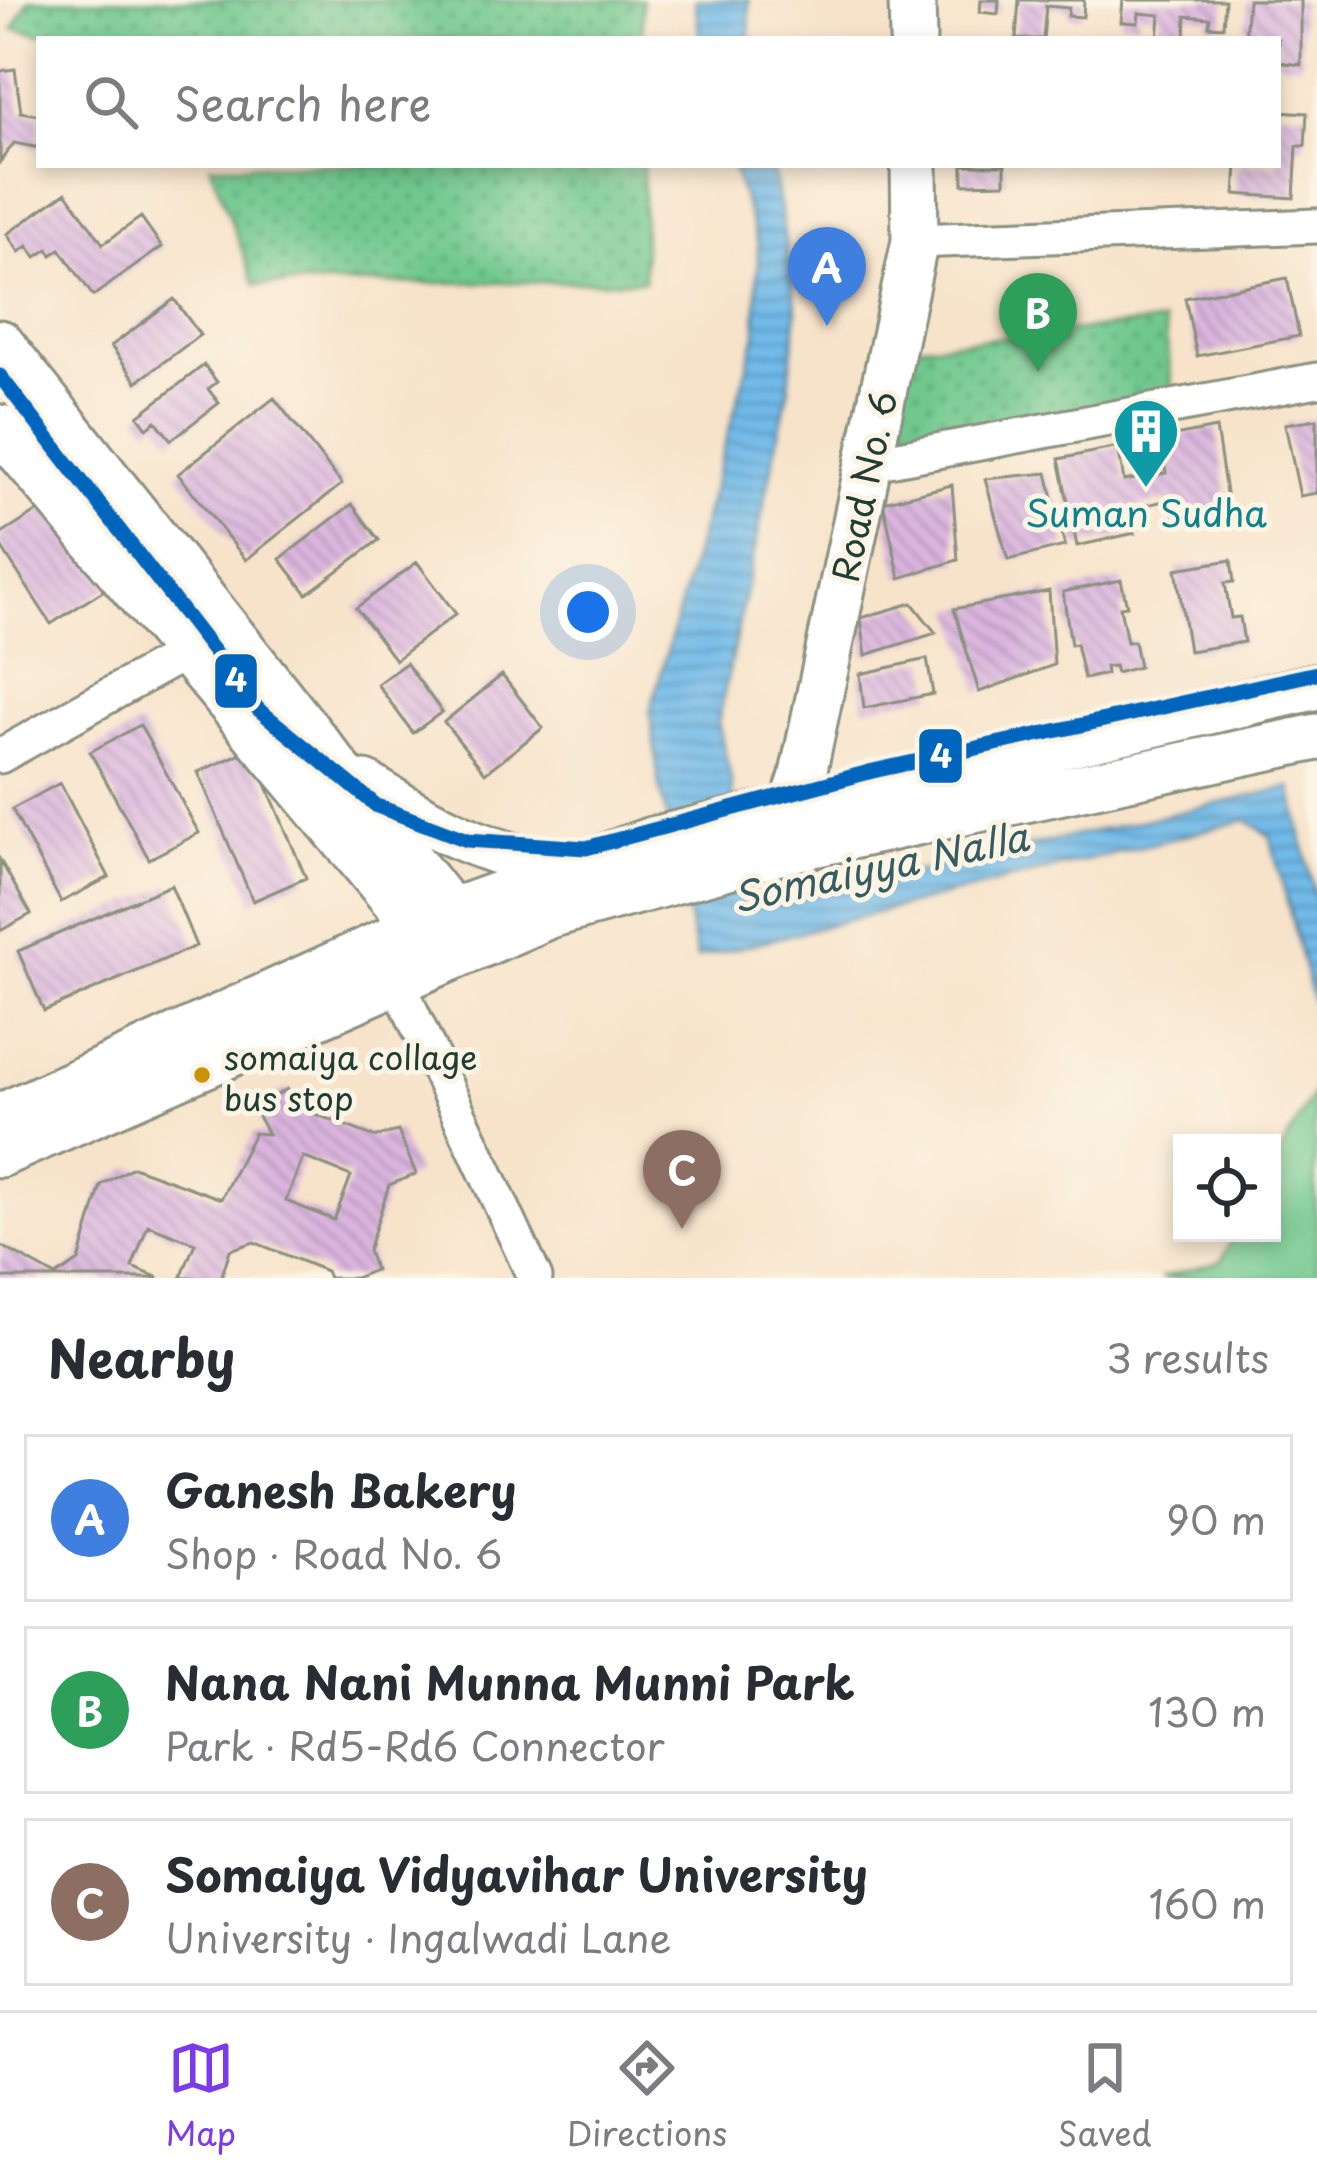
<!DOCTYPE html>
<html lang="en">
<head>
<meta charset="utf-8">
<style>
	body { margin:0; font-family:"Playpen Sans",sans-serif; background:#f2f2f3; color:#2b2b33 }
	.controls { position:absolute; right:36px; bottom:36px; display:grid; overflow:hidden; border-radius:0px; box-shadow:0 6px 18px #0003 }
	.controls button { width:108px; height:108px; display:grid; place-items:center; padding:0; border:0; border-bottom:3px solid #e1e1e2; background:#fff; color:#2b2b33; font:60px sans-serif }
	.you { position:absolute; left:588px; top:612px; width:42px; height:42px; margin:-30px; border:9px solid #fff; border-radius:50%; background:#1a73e8; box-shadow:0 0 0 18px #1a73e833 }
	.badge { display:grid; place-items:center; width:78px; height:78px; border-radius:50%; background:#7c3aed; color:#fff; font-size:39px; font-weight:700 }
	.pin { position:absolute; translate:-50% -99px; filter:drop-shadow(0 3px 6px #0008) }
	.pin::after { content:''; position:absolute; top:63px; width:42px; height:36px; background:inherit; clip-path:polygon(0 0,100% 0,50% 100%) }
	.list { margin:0; padding:0; list-style:none }
	h2 { display:flex; justify-content:space-between; align-items:center; height:156px; margin:0; padding:0 48px; font-size:51px }
	h2 small { font-size:39px; font-weight:400; color:#7c7c81 }
	.list li { display:grid; grid-template-columns:78px 1fr auto; gap:36px; align-items:center; box-sizing:border-box; height:168px; margin:0 24px 24px; padding:0 24px; border:3px solid #e1e1e2; border-radius:0px }
	.list b { display:block; font-size:45px; white-space:nowrap }
	.list p { margin:0; font-size:39px; white-space:nowrap; color:#7c7c81 }
	.list em { font-size:39px; font-style:normal; color:#7c7c81 }
	.icon { flex:none; width:66px; height:66px; fill:none; stroke:currentColor; stroke-width:2; stroke-linecap:round; stroke-linejoin:round }
	.map { position:relative; flex:none; width:1317px; height:1278px; overflow:hidden }
	.search { position:absolute; background:#fff; box-shadow:0 6px 18px #0003; left:36px; right:36px; top:36px; height:132px; display:flex; align-items:center; gap:30px; box-sizing:border-box; padding:0 42px; border-radius:0px; color:#7c7c81; font-size:45px }
	.sheet { height:732px; background:#fff }
	nav { display:flex; justify-content:space-around; align-items:center; box-sizing:border-box; height:168px; border-top:3px solid #e1e1e2; background:#fff; font-size:33px; color:#7c7c81 }
	nav a { display:grid; justify-items:center; gap:6px }
	nav .on { color:#7c3aed }
	.map>svg:first-child { display:block }
	.green { fill:#6fc88e; stroke:#478261; stroke-width:3 }
	.park { fill:url(#park-dots); stroke:#478261; stroke-width:3 }
	.water { fill:url(#water-rules); stroke:#487c8e; stroke-width:3 }
	.building { fill:url(#building-back-hatch); fill-rule:evenodd }
	.lines { fill:none; stroke-linecap:round; stroke-linejoin:round }
	.street-casing { stroke:#8b907f; stroke-width:39 }
	.secondary-casing { stroke:#8b907f; stroke-width:51 }
	.street { stroke:#fff; stroke-width:33 }
	.secondary { stroke:#fff; stroke-width:45 }
	.metro-1-casing { stroke:#fcf5e5; stroke-width:24 }
	.metro-1 { stroke:#0065bd; stroke-width:15 }
	.bus-dot { fill:#cc910a; stroke:#fcf5e5; stroke-width:4.5 }
	.labels { text-anchor:middle; dominant-baseline:central; stroke-width:10; stroke-linejoin:round; paint-order:stroke }
	.bus-label { font-size:33px; fill:#1f3d34; stroke:#fcf5e5; text-anchor:start }
	.street-label { font-size:36px; fill:#1f3d34; stroke:#fcf5e5 }
	.culture-label { font-size:36px; fill:#0d838f; stroke:#fcf5e5 }
	.water-label { font-size:39px; font-style:italic; fill:#345c61; stroke:#fcf5e5 }
	.line-badge { stroke:#fcf5e5; stroke-width:4.5 }
	.badge-label { font-size:33px; text-anchor:middle; font-weight:bold; fill:#fff }
</style>
</head>
<body>
<div class="map">
<svg width="1317" height="1278" viewBox="0 0 1317 1278">
	<defs>
		<pattern id="park-dots" width="8" height="8" patternUnits="userSpaceOnUse" patternTransform="scale(3)"><rect width="8" height="8" fill="#6fc88e"/><path d="M2 2h.1M6 6h.1" fill="none" stroke="#5ba475" stroke-width="1.8" stroke-linecap="round"/></pattern>
		<pattern id="water-rules" width="6" height="5" patternUnits="userSpaceOnUse" patternTransform="scale(3)"><rect width="6" height="5" fill="#71bae9"/><path d="M0 2.5h6" fill="none" stroke="#5c98be"/></pattern>
		<pattern id="building-back-hatch" width="6" height="6" patternUnits="userSpaceOnUse" patternTransform="scale(3)"><rect width="6" height="6" fill="#dbb5df"/><path d="M-1 5l2 2M0 0l6 6M5-1l2 2" fill="none" stroke="#b194b6"/></pattern>
	</defs>
	<rect width="100%" height="100%" fill="#fcf5e5"/>
	<filter id="ink" filterUnits="userSpaceOnUse"><feTurbulence type="fractalNoise" baseFrequency=".00833" numOctaves="2"/><feDisplacementMap in="SourceGraphic" scale="24" xChannelSelector="R" yChannelSelector="G"/><feConvolveMatrix kernelMatrix="1 2 1 2 8 2 1 2 1" color-interpolation-filters="sRGB"/></filter>
	<filter id="wash" filterUnits="userSpaceOnUse"><feTurbulence type="fractalNoise" baseFrequency=".004" numOctaves="4" result="noise"/><feDisplacementMap in="SourceGraphic" scale="48" xChannelSelector="R" yChannelSelector="G"/><feGaussianBlur stdDeviation="2.7" result="paint"/><feColorMatrix in="noise" values="0 0 0 0 0 0 0 0 0 0 0 0 0 0 0 0 0 1.4 0 .05"/><feComposite in="paint" operator="in"/></filter>
	<g filter="url(#wash)">
		<rect width="100%" height="100%" fill="#f7e3ca"/>
		<!-- green -->
		<path class="green" d="M1314 1091 1317 1278H1160L1220 1262 1236 1233H1272V1168Z"/>
		<!-- park -->
		<path class="park" d="M29 0H642V39H66L13 29Z
			M210 165H643L644 281 255 285Z
			M1164 322 1174 398 889 448 912 346Z"/>
		<!-- water -->
		<path class="water" d="M695 0H749L750 39H700Z
			M732 165H772L797 310 789 387 718 722 731 779 741 911 1291 787 1317 906V1018L1270 836 1246 820 697 958 659 782 650 712 756 334 758 244Z"/>
		<g id="blocks">
			<!-- building -->
			<path class="building" d="M981 0H999L998 14 980 12Z
				M1019 0H1084L1083 17 1068 16 1069 8 1046 6 1043 39H1016Z
				M1123 0H1225L1223 27 1209 26 1210 18 1186 16 1185 39H1158L1160 15 1139 13 1138 23 1121 22Z
				M1248 0H1301V65L1278 62V39H1245Z
				M15 69 21 112 39 115V148L14 143 0 162V71Z
				M1278 111 1307 113 1305 146H1297L1294 198 1235 194 1237 165H1278Z
				M963 165H1005V183L963 184Z
				M66 192 103 244 141 217 162 247 93 296 60 249 52 255 48 249 36 257 28 246 19 252 7 234Z
				M1287 278 1299 336 1197 356 1185 298Z
				M174 299 200 335 137 382 111 346Z
				M204 365 217 382 208 389 219 403 171 440 156 421 147 428 138 416Z
				M274 398 342 484 246 560 178 474Z
				M1317 419V493L1300 496 1285 424Z
				M1216 428 1229 512 1174 524 1168 500 1129 509 1135 533 1077 546 1059 459 1118 447 1124 481 1166 473 1159 439Z
				M1047 473 1065 546 1008 560 985 479Z
				M952 485 958 560 900 578 883 502Z
				M54 501 109 587 51 624 0 545V535Z
				M352 504 379 540 307 594 280 559Z
				M1231 560 1234 582 1225 583 1231 618 1240 617 1244 642 1189 651 1176 569Z
				M417 562 456 614 395 660 356 608Z
				M1121 580 1127 606 1120 607 1127 642 1134 641 1139 667 1116 673 1114 666 1105 667 1106 674 1084 679 1076 644 1071 645 1063 592Z
				M1049 591 1054 665 979 692 954 609Z
				M912 603 936 633 866 655 861 618Z
				M927 659 933 694 864 708 860 674Z
				M406 663 442 712 413 733 377 684Z
				M502 675 543 728 485 773 444 722Z
				M140 725 199 833 149 859 90 752Z
				M251 749 306 878 253 901 198 772Z
				M60 783 109 877 61 902 12 809Z
				M0 860 31 914 0 931Z
				M171 885 196 946 44 1011 18 951Z
				M287 1089 307 1111 375 1137 398 1131 416 1174 389 1185 368 1251 375 1270 355 1278H329L326 1271 254 1242 230 1250 221 1278H181L195 1243 148 1225 132 1267 159 1278H0V1245L56 1276 79 1261 101 1185 133 1167 221 1199 254 1133 268 1134 254 1109ZM303 1157 351 1176 334 1220 286 1201Z"/>
		</g>
	</g>
	<g filter="url(#ink)">
		<use href="#blocks" fill-opacity="0" stroke="#8b907f" stroke-width="3"/>
		<g class="lines">
			<defs>
				<path id="street" d="M915 241 1317 226
					M867 464 1317 380
					M0 756 203 643
					M389 964 535 1278"/>
				<path id="secondary" d="M912 0 913 39
					M0 343 451 912 457 938
					M0 428 417 927 427 949
					M365 784C429 825 492 859 568 866
					M793 806 802 779 915 241 914 165
					M0 1117 451 912 652 840 1317 686
					M0 1154 549 915 790 849 1317 737"/>
			</defs>
			<!-- street casing -->
			<use href="#street" class="street-casing"/>
			<!-- secondary casing -->
			<use href="#secondary" class="secondary-casing"/>
			<!-- street -->
			<use href="#street" class="street"/>
			<!-- secondary -->
			<use href="#secondary" class="secondary"/>
			<defs>
				<path id="metro-1" d="M0 376 258 709 377 806 467 840 586 848 873 771 1317 673"/>
			</defs>
			<!-- metro-1 casing -->
			<use href="#metro-1" class="metro-1-casing"/>
			<!-- metro-1 -->
			<use href="#metro-1" class="metro-1"/>
		</g>
	</g>
	<!-- icons -->
	<defs>
		<symbol id="building-pin" viewBox="-11 -11 22 30"><path d="M0 17L-7.5 6A9.5 9.5 0 1 1 7.5 6Z" fill="#0f9aa8" stroke="#fcf5e5"/><path d="M-4-6H4V6H1V3H-1V6H-4ZM-2.5-4.3h1.7v1.8h-1.7ZM.8-4.3h1.7v1.8H.8ZM-2.5-1h1.7V.8h-1.7ZM.8-1h1.7V.8H.8Z" fill="#fff"/></symbol>
	</defs>
	<g fill-rule="evenodd">
		<use href="#building-pin" x="1108" y="393" width="76" height="104"/>
	</g>
	<!-- markers -->
	<circle class="bus-dot" cx="202" cy="1075" r="10"/>
	<g class="labels">
		<!-- bus labels -->
		<g class="bus-label">
			<text x="224" y="1056">somaiya collage<tspan x="224" dy="41">bus stop</tspan></text>
		</g>
		<!-- street labels -->
		<g class="street-label">
			<text transform="translate(863 486) rotate(-78)">Road No. 6</text>
		</g>
		<!-- culture labels -->
		<g class="culture-label">
			<text x="1146" y="512">Suman Sudha</text>
		</g>
		<!-- water labels -->
		<g class="water-label">
			<text transform="translate(880 865) rotate(-12)">Somaiyya Nalla</text>
		</g>
	</g>
	<g class="line-badge">
		<rect x="213" y="652" width="46" height="58" rx="12" fill="#0065bd"/>
		<rect x="917" y="727" width="47" height="58" rx="12" fill="#0065bd"/>
	</g>
	<g class="badge-label">
		<text x="236" y="692">4</text>
		<text x="941" y="768">4</text>
	</g>
</svg>
<div class="controls">
<button><svg class="icon" aria-label="locate" viewBox="0 0 24 24"><circle cx="12" cy="12" r="6"/><path d="M12 2v4M12 18v4M2 12h4M18 12h4"/></svg></button>
</div>
<div class="you"></div>
<div class="pin badge" style="left:827px;top:326px;background:#3f7fe0">A</div>
<div class="pin badge" style="left:1038px;top:372px;background:#2e9e5b">B</div>
<div class="pin badge" style="left:682px;top:1229px;background:#8d6e63">C</div>
<div class="search"><svg class="icon" aria-label="search" viewBox="0 0 24 24"><circle cx="10" cy="10" r="6"/><path d="M15 15l6 6"/></svg>Search here</div>
</div>
<section class="sheet">
<h2>Nearby<small>3 results</small></h2>
<ul class="list">
<li><span class="badge" style="background:#3f7fe0">A</span><div><b>Ganesh Bakery</b><p>Shop · Road No. 6</p></div><em>90 m</em></li>
<li><span class="badge" style="background:#2e9e5b">B</span><div><b>Nana Nani Munna Munni Park</b><p>Park · Rd5-Rd6 Connector</p></div><em>130 m</em></li>
<li><span class="badge" style="background:#8d6e63">C</span><div><b>Somaiya Vidyavihar University</b><p>University · Ingalwadi Lane</p></div><em>160 m</em></li>
</ul>
</section>
<nav>
<a class="on"><svg class="icon" aria-label="map" viewBox="0 0 24 24"><path d="M3 6l6-2 6 2 6-2v14l-6 2-6-2-6 2zM9 4v14M15 6v14"/></svg>Map</a>
<a><svg class="icon" aria-label="directions" viewBox="0 0 24 24"><path d="M12 3l9 9-9 9-9-9zM9 14v-3h6M13 9l2 2-2 2"/></svg>Directions</a>
<a><svg class="icon" aria-label="saved" viewBox="0 0 24 24"><path d="M7 4h10v16l-5-4-5 4z"/></svg>Saved</a>
</nav>
</body>
</html>
